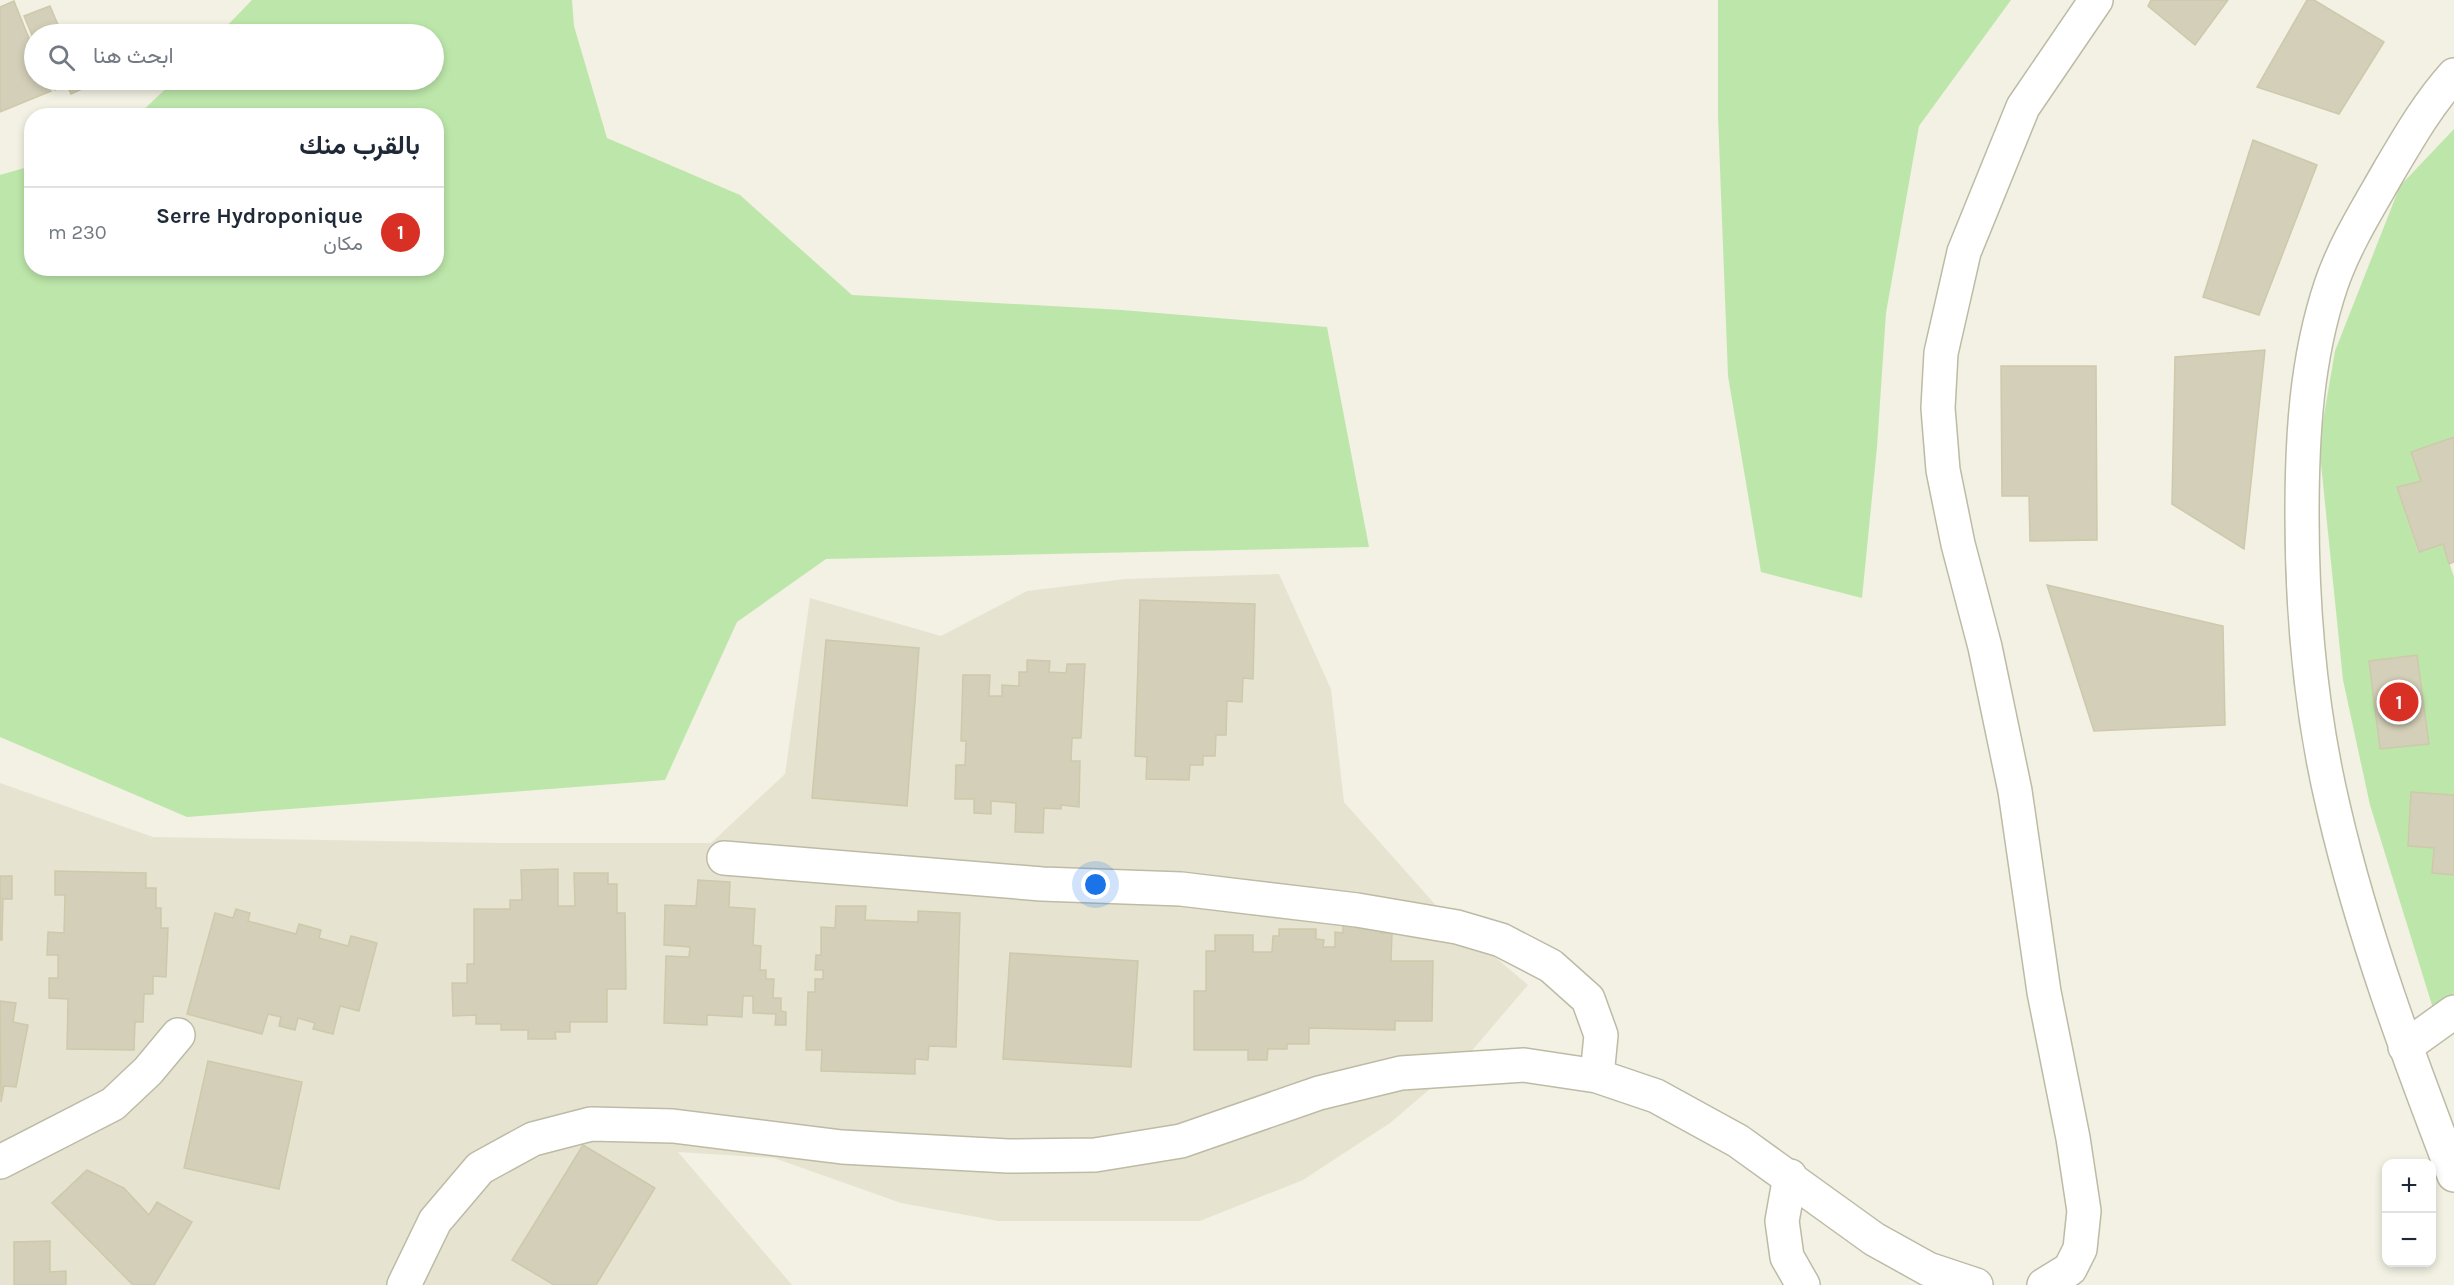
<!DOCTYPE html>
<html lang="ar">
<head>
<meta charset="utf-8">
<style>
	body { margin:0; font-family:Karla,Vazirmatn,sans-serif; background:#f6f6f7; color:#1f2937; direction:rtl }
	.controls { position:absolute; right:18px; bottom:18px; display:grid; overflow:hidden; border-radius:12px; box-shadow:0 3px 9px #0003 }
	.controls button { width:54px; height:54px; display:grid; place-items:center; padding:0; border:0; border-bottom:2px solid #e0e1e3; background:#fff; color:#1f2937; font:30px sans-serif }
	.you { position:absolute; left:1096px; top:885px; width:21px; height:21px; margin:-15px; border:4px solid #fff; border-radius:50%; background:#1a73e8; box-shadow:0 0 0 9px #1a73e833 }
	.badge { display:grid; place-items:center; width:39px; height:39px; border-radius:50%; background:#d93025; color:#fff; font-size:20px; font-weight:700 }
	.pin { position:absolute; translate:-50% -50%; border:3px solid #fff; box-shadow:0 2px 6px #0006 }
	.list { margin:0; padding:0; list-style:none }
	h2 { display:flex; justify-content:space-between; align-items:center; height:78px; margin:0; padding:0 24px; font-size:26px }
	h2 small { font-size:20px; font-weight:400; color:#747a83 }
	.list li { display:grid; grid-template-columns:39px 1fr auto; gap:18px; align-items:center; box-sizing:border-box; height:90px; padding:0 24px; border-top:2px solid #e0e1e3 }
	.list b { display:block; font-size:22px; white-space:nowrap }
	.list p { margin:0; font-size:20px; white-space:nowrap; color:#747a83 }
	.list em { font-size:20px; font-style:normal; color:#747a83 }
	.icon { flex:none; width:33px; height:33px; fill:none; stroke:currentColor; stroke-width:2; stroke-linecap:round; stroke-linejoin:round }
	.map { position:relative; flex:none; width:2454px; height:1285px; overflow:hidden; direction:ltr }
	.search { position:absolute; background:#fff; box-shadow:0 3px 9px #0003; left:24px; top:24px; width:420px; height:66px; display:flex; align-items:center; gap:15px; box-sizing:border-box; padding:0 21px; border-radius:33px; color:#747a83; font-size:22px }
	.panel { position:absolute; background:#fff; box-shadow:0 3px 9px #0003; left:24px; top:108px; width:420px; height:168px; border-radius:24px; direction:rtl }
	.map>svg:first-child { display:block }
	.residential { fill:#e6e4d1 }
	.green { fill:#bde7aa }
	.building { fill:#d3cfb8; stroke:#cec9ab; stroke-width:1.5 }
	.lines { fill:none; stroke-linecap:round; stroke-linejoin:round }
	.minor-casing { stroke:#bdbba5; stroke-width:36 }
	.minor { stroke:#fff; stroke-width:33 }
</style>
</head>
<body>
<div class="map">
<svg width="2454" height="1285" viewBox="0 0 2454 1285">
	<rect width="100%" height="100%" fill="#f2f1e3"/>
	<!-- residential -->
	<path class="residential" d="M1279 574 1331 689 1344 802 1441 911 1528 985 1464 1060 1390 1123 1303 1180 1200 1221H998L901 1203 774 1158 678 1152 792 1285H0V783L153 837 498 843H711L785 774 810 598 941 636 1027 591 1125 579Z"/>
	<!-- green -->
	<path class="green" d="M252 0H572L574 26 607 138 740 195 852 295 1122 310 1327 327 1369 547 826 559 737 622 665 780 187 817 0 737V175L31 166 32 268H436V116L138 115 175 80H434V34H219Z
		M1718 0H2011L1919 126 1886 313 1877 447 1862 598 1761 572 1728 376 1718 116Z
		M2454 129V437L2411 452 2421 481 2397 487 2418 552 2443 544 2454 577V993L2436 1018 2370 805 2343 680 2319 444 2335 351 2400 186Z"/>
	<!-- building -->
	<path class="building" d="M2151 0H2228L2195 45 2148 6Z
		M2307 0H2314L2384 42 2339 114 2257 87Z
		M14 1 34 51V80H46L51 91 0 112V7Z
		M50 6 62 34H34V40L24 16Z
		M51 80H81L84 88 71 94 67 85 55 90Z
		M2253 140 2317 165 2259 315 2203 297Z
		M2265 350 2244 549 2172 504 2175 357Z
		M2001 366H2096L2097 540 2030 541 2029 496H2002Z
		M2454 437V562L2449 564 2443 544 2419 552 2397 487 2421 481 2411 452Z
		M2047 585 2223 626 2225 725 2094 731Z
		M1140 600 1255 604 1253 679 1243 678 1242 702 1227 701 1226 735H1216L1215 756H1203V765H1190L1189 780 1146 779 1147 757 1135 756Z
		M826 640 919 648 907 806 812 798Z
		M2417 655 2429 744 2380 749 2369 661Z
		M1027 660 1050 661 1049 672 1066 673 1067 664H1085L1081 738H1072L1071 761H1080L1079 807 1061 805V809L1044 808 1043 833 1015 832 1016 803 991 801V814L974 813V799H955L956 765H965L966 741H961L963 675H990L989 696H1002V685L1019 686V672H1027Z
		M2411 792 2454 795V875L2432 873 2434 848 2408 846Z
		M558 869V906H575L574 873H608V884H617V913H625L626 989H607V1022H570V1032H555L556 1039H528V1030H501V1024H476V1015L453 1016 452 983H467V964H474V909H510V900H522L521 870Z
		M55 871 146 873V888H156V908H161V928H168L166 977 153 976V994H144L143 1022H135L134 1050 67 1049 68 999 49 998V978H58V955H47L48 932 64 933 65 895H55Z
		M0 876H12V899H3L2 940H0Z
		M698 880 730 882 729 907 755 909 753 945 761 946 760 970H766V979H774L773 998H781V1011L786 1012V1025H775L776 1014 753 1013V996H743L742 1017 707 1015V1025L664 1023 666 956 689 957 690 947 664 945 665 905 696 906Z
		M836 906H866L865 920 918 922V911L960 913 956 1047 929 1046 928 1060 915 1059V1074L821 1071 822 1050H806L808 992H815V979H823V970H815L816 955H821V927L835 928Z
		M236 909 250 913 248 921 296 934 299 924 321 930 319 938 348 946 351 936 377 943 359 1011 340 1006 333 1034 313 1029 315 1023 298 1018 295 1030 279 1026 281 1017 268 1014 262 1034 187 1014 215 913 233 918Z
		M1343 923 1381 924V933H1392L1391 961H1433L1432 1021H1395V1030L1309 1028V1044H1287V1049H1268L1267 1060H1248V1050H1194V991H1206V951H1215V935H1253V952H1272L1273 936H1279V929H1316V939L1324 940 1323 947H1335V932L1343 933Z
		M1010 953 1138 961 1131 1067 1003 1059Z
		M0 1001 16 1003 13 1022 28 1025 16 1087 4 1086 1 1102Z
		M208 1061 302 1082 279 1189 184 1168Z
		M583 1145 655 1188 596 1285H554L512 1260Z
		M87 1170 124 1188 149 1215 157 1202 192 1222 154 1285H133L52 1203Z
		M50 1241V1272L66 1271V1285H14V1242Z"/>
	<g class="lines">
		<defs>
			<path id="minor" d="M2454 75C2428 104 2409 137 2389 171 2368 208 2345 244 2331 285 2306 360 2302 437 2302 515 2302 614 2311 714 2334 810 2363 935 2408 1055 2454 1175
				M724 858 1042 884 1181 889 1357 910 1457 927 1501 940 1551 966 1588 999 1601 1035 1597 1076
				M2405 1047 2454 1012
				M0 1162 113 1104 148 1071 178 1035
				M1790 1176 1782 1221 1787 1257 1803 1285
				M404 1285 435 1221 480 1168 533 1139 591 1124 673 1126 842 1147 1008 1156 1095 1155 1181 1141 1319 1093 1401 1073 1524 1065 1597 1076 1656 1096 1738 1141 1874 1239 1928 1269 1976 1285
				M2044 1285 2070 1269 2080 1249 2084 1211 2073 1138 2044 992 2015 791 1985 647 1958 544 1943 470 1938 408 1941 353 1964 252 2023 107 2096 0"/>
		</defs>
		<!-- minor casing -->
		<use href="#minor" class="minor-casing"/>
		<!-- minor -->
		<use href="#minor" class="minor"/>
	</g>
</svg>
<div class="controls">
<button>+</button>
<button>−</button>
</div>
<div class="you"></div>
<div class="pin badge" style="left:2399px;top:702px">1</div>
<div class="search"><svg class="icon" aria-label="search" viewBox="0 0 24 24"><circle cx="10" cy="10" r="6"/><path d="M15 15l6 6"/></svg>ابحث هنا</div>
<section class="panel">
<h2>بالقرب منك<small></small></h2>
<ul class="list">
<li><span class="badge">1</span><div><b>Serre Hydroponique</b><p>مكان</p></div><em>230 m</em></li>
</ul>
</section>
</div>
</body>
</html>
